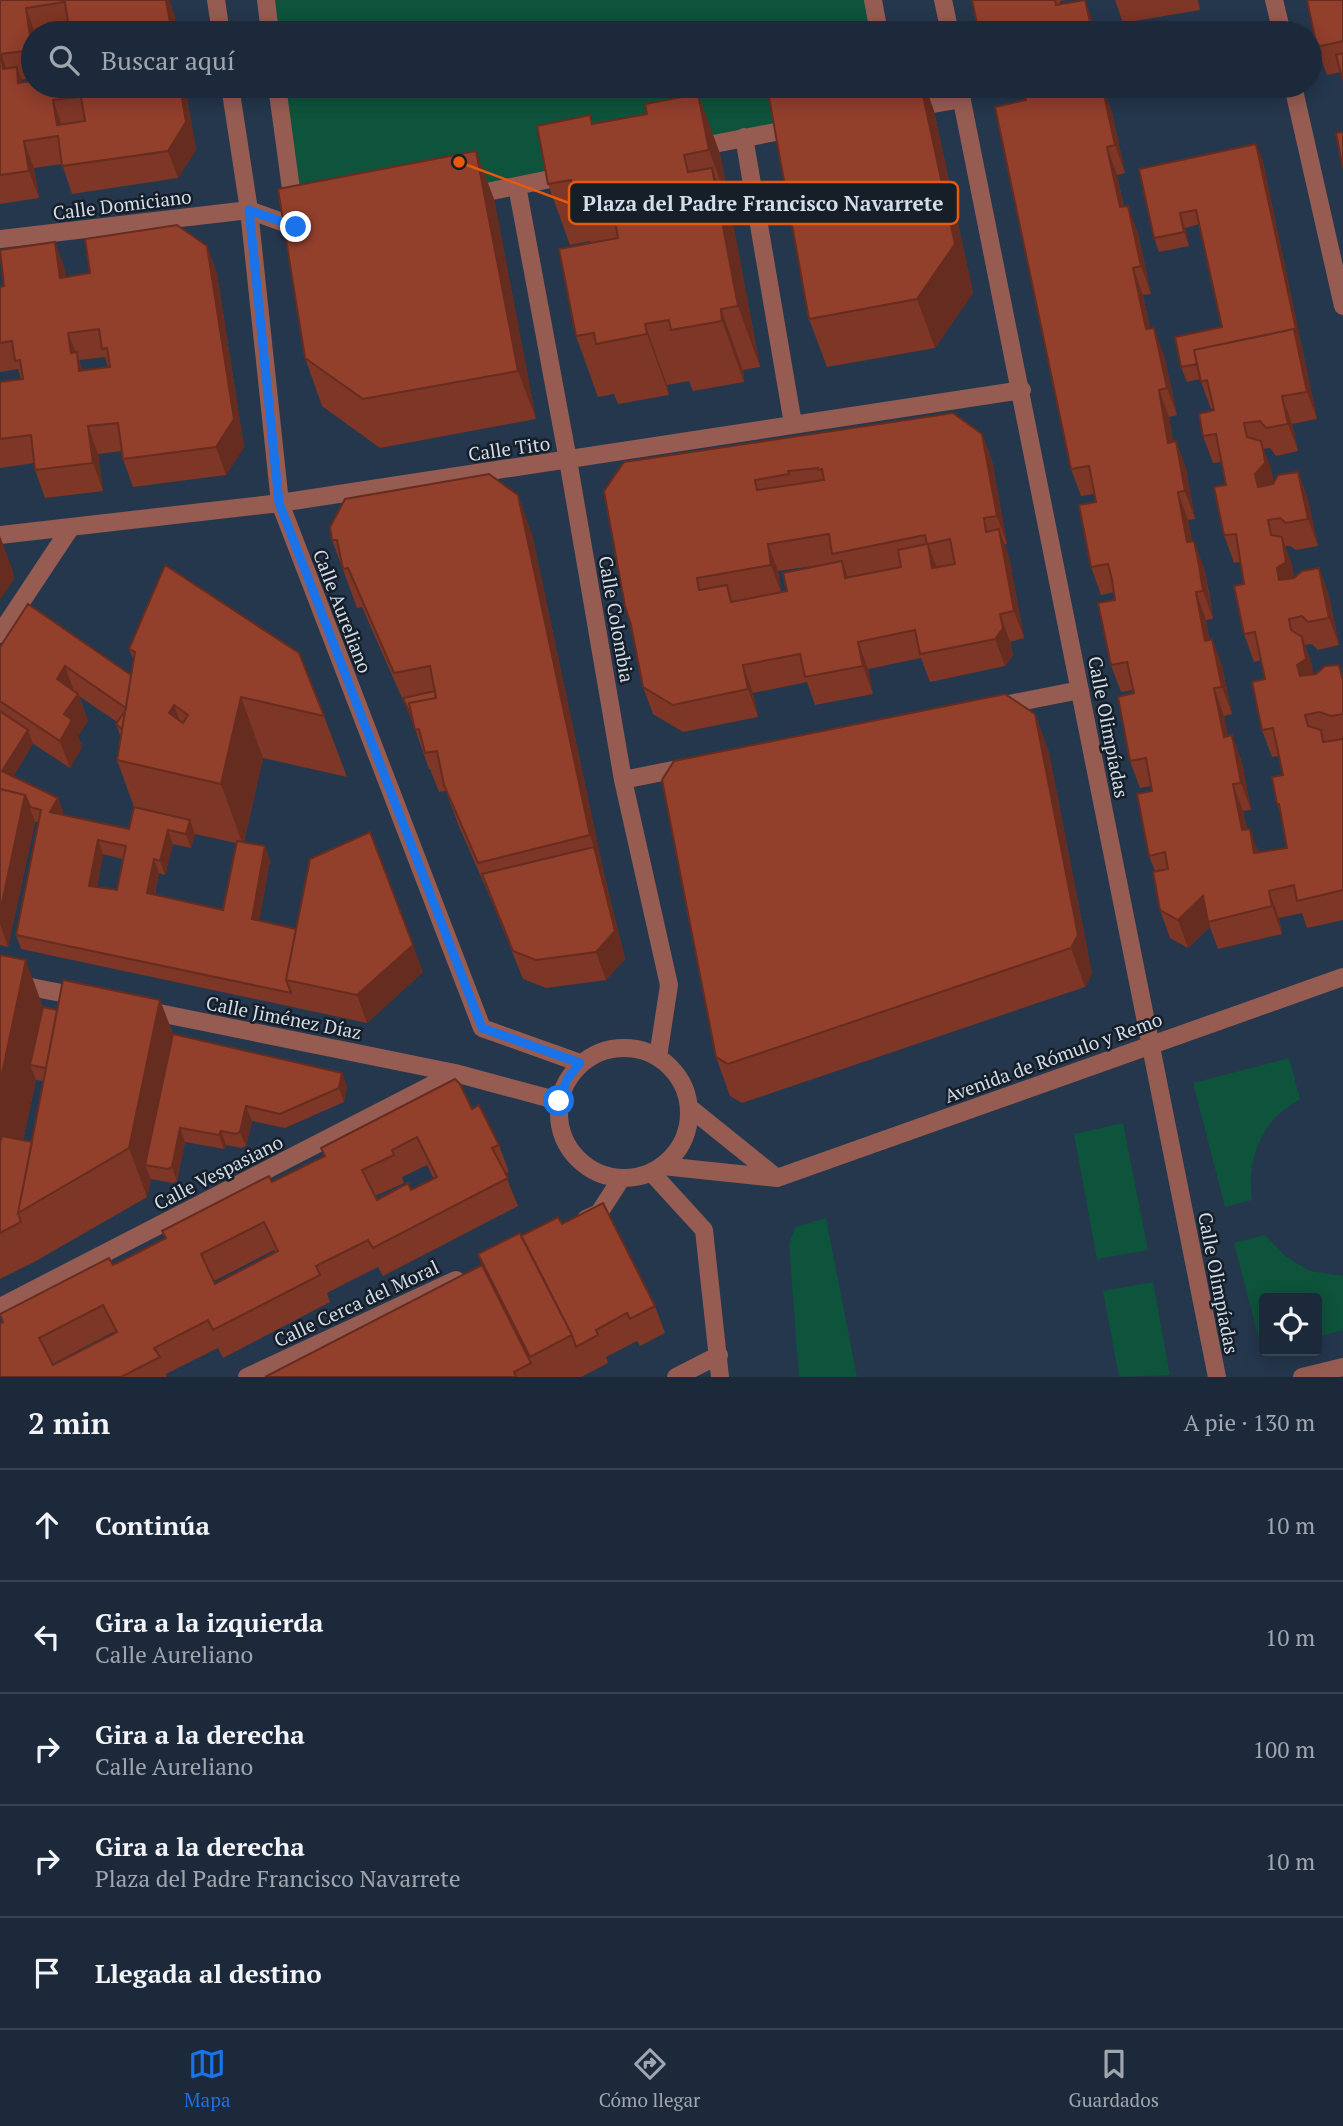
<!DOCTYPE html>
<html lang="es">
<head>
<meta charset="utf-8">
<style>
	body { margin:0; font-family:"PT Serif",serif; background:#253142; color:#f1f3f6 }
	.controls { position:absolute; right:21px; bottom:21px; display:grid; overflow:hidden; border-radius:7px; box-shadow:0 4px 18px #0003 }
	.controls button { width:63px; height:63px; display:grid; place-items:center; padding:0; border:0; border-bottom:2px solid #3a4554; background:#1c293a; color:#f1f3f6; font:35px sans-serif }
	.stop { position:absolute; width:21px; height:21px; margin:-16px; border:5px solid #1a73e8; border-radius:50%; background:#fff }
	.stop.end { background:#1a73e8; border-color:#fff; box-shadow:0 2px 7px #0008 }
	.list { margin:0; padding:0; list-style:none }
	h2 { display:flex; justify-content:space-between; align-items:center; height:91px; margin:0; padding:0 28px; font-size:30px }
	h2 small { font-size:23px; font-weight:400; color:#a0a6af }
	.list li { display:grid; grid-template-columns:46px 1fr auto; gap:21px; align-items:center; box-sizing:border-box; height:112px; padding:0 28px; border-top:2px solid #3a4554 }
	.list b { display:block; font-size:26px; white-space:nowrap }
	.list p { margin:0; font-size:23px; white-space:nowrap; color:#a0a6af }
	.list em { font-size:23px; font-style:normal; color:#a0a6af }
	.icon { flex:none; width:38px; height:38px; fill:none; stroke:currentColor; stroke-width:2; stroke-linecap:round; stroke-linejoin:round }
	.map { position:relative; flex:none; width:1343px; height:1377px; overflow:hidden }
	.search { position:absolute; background:#1c293a; box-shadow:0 4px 18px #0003; left:21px; right:21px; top:21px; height:77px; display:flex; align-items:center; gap:18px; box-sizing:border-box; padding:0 24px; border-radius:38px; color:#a0a6af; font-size:26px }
	.sheet { height:651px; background:#1c293a }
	nav { display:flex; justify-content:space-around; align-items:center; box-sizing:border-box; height:98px; border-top:2px solid #3a4554; background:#1c293a; font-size:19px; color:#a0a6af }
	nav a { display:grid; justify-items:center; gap:4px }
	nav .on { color:#1a73e8 }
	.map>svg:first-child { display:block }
	.green { fill:#0e533b }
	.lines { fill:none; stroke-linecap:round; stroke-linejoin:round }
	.minor { stroke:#965c52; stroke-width:18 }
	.wall { fill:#7e3626; fill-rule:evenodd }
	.shaded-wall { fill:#662c1f }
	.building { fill:#923f2c; stroke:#662c1f; stroke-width:2; fill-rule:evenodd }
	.route { stroke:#1a73e8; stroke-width:9 }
	.labels { text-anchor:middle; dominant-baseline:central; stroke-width:5; stroke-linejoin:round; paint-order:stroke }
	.street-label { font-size:19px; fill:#d1ddea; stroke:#161e28 }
	.leader { fill:none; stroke:#e8590c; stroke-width:2.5 }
	.callout-dot { fill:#e8590c; stroke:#161e28; stroke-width:2.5 }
	.callout { fill:#161e28; stroke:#e8590c; stroke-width:2.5 }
	.callout-label { font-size:21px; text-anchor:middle; font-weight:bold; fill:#d1ddea }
</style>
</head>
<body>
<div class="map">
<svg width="1343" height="1377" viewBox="0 0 1343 1377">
	<rect width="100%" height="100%" fill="#25374d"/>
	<!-- green -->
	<path class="green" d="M266 0H873L879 33H270Z
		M277 86H888L893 111 296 227Z
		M1289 1058 1300 1099C1291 1105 1280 1112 1273 1120 1254 1144 1248 1170 1252 1200L1225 1207 1193 1083Z
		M1123 1123 1148 1250 1097 1259 1074 1134Z
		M826 1218 857 1377H799L789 1244 795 1227Z
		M1265 1235 1285 1256 1310 1271 1343 1276V1330L1317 1337V1298H1264V1350L1262 1351 1234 1243Z
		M1153 1282 1170 1375 1119 1377 1103 1291Z"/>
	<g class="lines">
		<!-- minor -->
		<path class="minor" d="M216 0 221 33
			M266 0 270 33
			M873 0 879 33
			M943 0 950 33
			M1274 0 1282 33
			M230 86 249 210 280 503 482 1028 580 1063
			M277 86 294 211
			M959 86 1217 1377
			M1293 86 1343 306
			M910 108 962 99
			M744 137 793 424
			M693 148 796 128
			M517 186 568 460 623 780 669 985 658 1057
			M467 196 570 175
			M0 239 249 210 296 227 306 225
			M0 535 280 503 1022 390
			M0 634 71 527
			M994 707 1080 690
			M623 780 688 767
			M0 981 82 997
			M144 1010 455 1073 559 1101
			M559 1113a65 65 0 1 1 130 0a65 65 0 1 1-130 0Z
			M690 1108 777 1178
			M663 1166 777 1178 1343 977
			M651 1172 704 1230 720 1377
			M586 1219 599 1213 621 1179
			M0 1307 455 1073
			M247 1377 456 1280
			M676 1377 719 1355
			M1302 1377 1343 1367"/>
	</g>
	<!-- wall -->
	<path class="wall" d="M0 0H169L174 14 177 33H33V78L21 80 22 82 33 86H185L196 150 178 178 72 194 62 164 34 168 39 198 0 204Z
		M972 0H1067L1060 1V4L1095 28 1096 33H979Z
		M1115 0H1198L1200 10 1123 23Z
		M1343 0V81L1341 72 1327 75 1317 47Z
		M802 86H925L934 111 973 293 935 348 827 367 809 319Z
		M698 94 720 154 731 211 728 212 734 229 760 367 743 370 744 382 693 391 689 381 667 385 669 395 618 404 614 394 598 397 576 336 591 243 590 241 570 245 548 184 593 124 647 114Z
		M1026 100 1112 112 1125 173 1117 175 1124 207 1138 233 1151 294 1143 295 1150 328 1164 355 1177 415 1169 417 1173 442 1176 441 1186 469 1195 519 1188 520 1192 541 1204 568 1209 592 1213 619 1206 620 1209 640 1212 639 1222 666 1232 714 1224 716 1228 736 1232 735 1242 763 1251 810 1243 811 1247 830 1259 852 1287 848 1281 816 1277 804 1283 775 1279 756 1272 757 1262 730 1265 679 1261 660 1254 662 1244 634V584L1240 562 1234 563 1224 535 1226 485 1221 462 1213 463 1203 436 1214 410V408L1211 409 1200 379 1187 382 1181 367 1222 327 1199 224 1185 228 1189 246 1159 252 1154 238 1139 169 1262 158 1317 419 1292 424 1298 451 1276 456 1270 448 1263 449 1271 469 1274 483 1298 472 1308 500 1318 546 1296 550 1290 546H1285L1292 565 1294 578 1319 568 1329 596 1339 645 1318 650 1312 644 1305 645 1312 665 1313 674 1343 675V920L1307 928 1302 913 1279 918 1282 934 1218 949 1210 927 1188 948 1170 938 1160 910 1155 871 1149 856 1152 791 1151 786 1140 788 1130 761 1133 690 1121 692 1111 665 1115 600 1114 592 1101 595 1091 567 1096 502 1094 494 1081 496 1071 469Z
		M494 199 536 419 380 448 322 406 305 358Z
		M55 242 65 270 66 277 90 273 207 246 217 274 244 447 226 475 133 487 123 459 122 451 98 454 103 491 45 498 35 470 34 463 0 468V382L21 379 18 369 0 372V287L4 286ZM105 357 108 367 83 371 79 360Z
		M982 434 992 461 1007 544H1004L1009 557 1024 638 1010 642 1013 655 1005 666 930 682 921 658 868 669 873 694 815 705 807 682 753 693 758 717 683 732 653 714 643 687 604 491ZM833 563 787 591 733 602 781 592 778 571Z
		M532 534 604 874 625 959 606 980 546 988 523 979 492 902 458 824 446 791 439 792 430 769H429L413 723 362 607 357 608 332 540Z
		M0 647 131 675 134 661 129 649 324 716 347 777 263 758 244 842 265 846 270 861 259 920 423 972 367 1023 21 949 16 935 38 822H35L8 947 0 945ZM79 696 117 722 116 724 121 738 117 760 134 807 129 829 62 815 63 812 58 798 13 776 32 743 70 768 82 747 78 736 88 721ZM195 834 236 843 223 910 155 895 159 873 165 875 173 844 191 848ZM103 854 123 859 117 890 97 887Z
		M1035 714 1049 753 1092 974 1085 987 742 1103 730 1096 716 1057Z
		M0 955 43 1007 57 1010 160 1000 173 1034 342 1073 347 1087 344 1102 285 1128 252 1121 246 1146 241 1148 226 1145 224 1149 185 1142 177 1181 173 1183 151 1179 147 1197 36 1261 0 1279ZM36 1080 44 1081 32 1142 23 1140Z
		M472 1109 499 1145 509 1172 505 1174 518 1206 383 1276 378 1267 352 1280 327 1293 330 1302 223 1358 218 1348 166 1374 167 1377H0L2 1322 0 1316 113 1265 165 1238 162 1231 272 1182 324 1156 321 1148ZM427 1165 434 1179 411 1190 377 1200 375 1196 404 1183 402 1177ZM274 1250 275 1252 215 1284 214 1281ZM113 1332 114 1334 53 1365 52 1364Z
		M562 1224 655 1306 665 1333 640 1346 637 1341 606 1357 608 1363 581 1377H265L482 1265 478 1254 521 1236Z"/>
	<!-- shaded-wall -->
	<path class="shaded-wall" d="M166 0H169L174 14 177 33H172Z
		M1085 0 1095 28 1096 33H1094L1091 26Z
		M26 8 35 33H33V55L32 50Z
		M1 54 11 81 3 69Z
		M17 67 27 95 18 83Z
		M180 86H185L196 150 178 178 168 151Z
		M921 86H925L934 111 973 293 935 348 917 299Z
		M1102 86 1112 112 1125 173 1115 145Z
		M698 94 720 154 731 211 709 150Z
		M53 100 63 128 57 125Z
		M24 141 34 168 39 198 29 171Z
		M1256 144 1262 158 1304 357 1299 343Z
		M1107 147 1117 175 1130 235 1120 207Z
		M476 151 494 199 536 419 518 371Z
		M712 168 734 229 760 367 738 306Z
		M1128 206 1138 233 1151 294 1141 266Z
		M1180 213 1185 228 1189 246 1184 232Z
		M55 242 65 270 70 306 60 278Z
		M207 246 217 274 244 447 226 475 216 447Z
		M1133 268 1143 295 1156 357 1146 329Z
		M721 309 743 370 744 382 722 321Z
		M645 324 667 385 669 395 647 334Z
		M1154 328 1164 355 1177 415 1167 388Z
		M1294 329 1304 357 1317 419 1307 392Z
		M68 333 87 380 89 399 71 353Z
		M1159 390 1169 417 1178 470 1168 443Z
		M1282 396 1292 424 1298 451 1288 424Z
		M88 426 98 454 103 491 93 463Z
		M982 434 992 461 1007 544 997 516Z
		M1176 441 1186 469 1195 519 1185 491Z
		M1261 441 1271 469 1275 491 1258 487 1255 474Z
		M1298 472 1308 500 1318 546 1308 519Z
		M1178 492 1188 520 1197 569 1187 542Z
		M518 495 532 534 604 874 625 959 606 980 596 952 594 847 590 835Z
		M999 529 1009 557 1024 638 1014 611Z
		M0 536 13 571 14 579 0 600Z
		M1282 537 1292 565 1296 589 1279 580 1277 568Z
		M1194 541 1204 568 1213 619 1203 591Z
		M768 544 778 571 781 592 771 565Z
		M928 544 938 571 932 568Z
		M842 561 852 589 845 578Z
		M1319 568 1329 596 1339 645 1329 618Z
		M1196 592 1206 620 1215 668 1205 641Z
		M1000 614 1010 642 1013 655 1005 666 995 639Z
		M1302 637 1312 665 1316 687 1300 676 1297 665Z
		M1212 639 1222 666 1232 714 1222 687Z
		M858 642 868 669 873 694 863 666Z
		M743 665 753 693 758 717 748 689Z
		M65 666 75 694 57 679Z
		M1214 688 1224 716 1234 764 1224 737Z
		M78 694 88 721 78 736 82 747 70 768 60 741 64 714Z
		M241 697 263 758 243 845 221 784Z
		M174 705 196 766 169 713Z
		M1035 714 1049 753 1092 974 1085 987 1071 948Z
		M28 730 33 744 8 786 2 771Z
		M1232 735 1242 763 1251 810 1241 783Z
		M1233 784 1243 811 1252 858 1242 830Z
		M25 795 35 822 8 947 0 924V912Z
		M58 798 63 812 56 827 50 812Z
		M190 820 195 834 191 848 186 834Z
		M1250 829 1260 857 1254 853Z
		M168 830 173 844 165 875 160 861Z
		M98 840 103 854 95 900 89 886Z
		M265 846 270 861 257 933 252 919Z
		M154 859 159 873 152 907 147 893Z
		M1269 891 1279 918 1282 934 1272 906Z
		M1203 896 1210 927 1188 948 1178 920Z
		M413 945 423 972 367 1023 357 995Z
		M26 960 48 1021 30 1065 36 1080 12 1191 0 1158V1083Z
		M160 1000 178 1048 145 1165 151 1179 147 1197 129 1148Z
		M342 1073 347 1087 344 1102 339 1088Z
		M246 1106 252 1121 246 1146 240 1132Z
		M180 1128 185 1142 177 1181 172 1167Z
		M221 1131 226 1145 224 1149 219 1135Z"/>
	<!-- building -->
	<path class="building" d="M0 0H166L172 33H49L48 23 68 22 65 2 26 8 32 50 1 54 3 69 17 67 18 83 33 81V86H180L186 122 168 151 62 166 58 136 24 141 29 171 0 175ZM81 97 85 121 57 125 53 100Z
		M972 0H1055L1056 5 1085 0 1091 26 1082 28 1083 33H979Z
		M1307 0H1343V41L1317 47Z
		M1343 53V81L1336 55Z
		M802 86H921L955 244 917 299 809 319 768 92Z
		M1023 86H1102L1115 145 1107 147 1120 207 1128 206 1141 266 1133 268 1146 329 1154 328 1167 388 1159 390 1168 443 1176 441 1185 491 1178 492 1187 542 1194 541 1199 565 1203 591 1196 592 1205 641 1212 639 1222 687 1214 688 1224 737 1232 735 1241 783 1233 784 1242 830 1250 829 1254 853 1287 848 1279 804H1277L1272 777 1283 775 1273 728 1262 730 1252 682 1265 679 1255 632 1244 634 1234 586 1244 584 1236 534 1224 535 1214 487 1226 485 1216 434 1203 436 1199 414 1214 410 1207 380 1201 382 1194 350 1294 329 1307 392 1282 396 1288 424 1266 428 1260 421 1244 423 1247 437 1261 441 1264 454 1265 463 1255 474 1258 487 1273 484 1278 475 1298 472 1308 519 1286 523 1280 518 1268 520 1271 535 1282 537 1286 562 1277 568 1279 580 1294 578 1302 571 1319 568 1329 618 1308 622 1302 616 1289 619 1291 630 1302 637 1306 659 1297 665 1300 676 1316 674 1325 666 1339 665 1343 681V714L1331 716 1319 712 1305 715 1308 726 1321 730 1323 742 1343 739V890L1297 901 1294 885 1269 891 1272 906 1208 922 1203 896 1178 920 1160 910 1153 872 1168 869 1165 852 1149 856 1137 794 1152 791 1146 758 1130 761 1118 697 1134 693 1127 662 1111 665 1098 603 1115 600 1112 580 1108 564 1091 567 1079 505 1096 502 1089 466 1071 469 995 107 1026 100Z
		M698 94 709 150 684 155 688 172 712 168 738 306 721 309 722 321 671 330 669 320 645 324 647 334 596 344 594 333 576 336 559 249 618 238 609 190 573 196 571 180 548 184 537 126 590 115 592 124 647 114 645 104Z
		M1343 132V168L1336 133Z
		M1256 144 1299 343 1294 329 1194 350 1197 364 1181 367 1175 337 1222 327 1196 210 1180 213 1184 232 1154 238 1139 169Z
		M476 151 518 371 363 399 305 358 278 189Z
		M177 225 207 246 234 419 216 447 123 459 118 423 88 426 93 463 35 470 31 435 0 439V382L23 379 20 360 15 361 12 341 0 343V287L4 286 0 250 55 242 60 278 90 273 85 239ZM99 329 102 349 107 348 110 367 79 371 77 352 71 353 68 333Z
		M953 413 982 434 997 516 984 518 986 532 999 529 1014 611 1000 614 1003 628 995 639 920 654 915 630 858 642 863 666 805 677 800 654 743 665 748 689 673 705 643 687 631 625 625 606 604 491 624 462ZM818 468V470L822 469 824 480 757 490 755 480 789 474 788 471ZM829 534 832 554 925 535 927 544 898 550 901 567 845 578 842 561 783 573 787 591 731 602 727 585 699 590 697 578 771 565 768 544ZM950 539 955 564 932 568 928 544Z
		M489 474 518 495 590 835 478 863 444 785 437 751 425 753 419 729 415 730 409 703 436 698 430 666 394 673 348 568 343 569 337 540H332L330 527 345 499Z
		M165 565 299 653 324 716 241 697 221 784 117 760 135 652 129 649ZM174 705 188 715 183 723 169 713Z
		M28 604 131 675 126 708 65 666 57 679 78 694 64 714 72 720 60 741 0 701V647Z
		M435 691 436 698 409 703 412 718 403 698Z
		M1005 694 1035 714 1078 935 1071 948 728 1064 716 1057 662 780 674 761Z
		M0 711 28 730 2 771 58 798 50 812 129 829 134 807 190 820 186 834 168 830 160 861 154 859 147 893 223 910 237 841 265 846 252 919 296 929 286 980 291 993 16 935 41 810 30 807 25 795 0 789ZM98 840 126 846 117 890 89 886Z
		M125 711 122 729 116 724Z
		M0 789 25 795 0 912Z
		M370 832 413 945 357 995 286 980 310 859Z
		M594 847 615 931 596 952 536 960 513 951 482 874Z
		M0 955 26 960 0 1083Z
		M63 980 160 1000 129 1148 18 1213Z
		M43 1007 57 1010 46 1068 30 1065Z
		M173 1034 342 1073 339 1088 280 1114 246 1106 240 1132 236 1134 221 1131 219 1135 180 1128 172 1167 168 1169 145 1165Z
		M455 1079 460 1084 472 1109 479 1105 499 1145 492 1148 508 1178 373 1248 368 1240 316 1266 320 1275 213 1330 208 1320 154 1348 160 1357 121 1377H0V1324L3 1322 0 1314 109 1258 113 1265 137 1253 166 1238 162 1231 269 1176 272 1182 325 1156 321 1148ZM417 1137 437 1177 411 1190 408 1183 377 1200 362 1170 394 1155 392 1150ZM264 1222 278 1251 215 1284 201 1254ZM103 1305 117 1332 53 1365 39 1338Z
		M2 1136 32 1142 18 1213 21 1222 0 1233V1143Z
		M603 1203 655 1306 630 1319 627 1313 596 1330 598 1335 576 1347 572 1335 521 1236 558 1217 562 1224Z
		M520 1233 572 1335 530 1357 478 1254Z
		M482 1265 531 1363 514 1372 516 1377H265Z"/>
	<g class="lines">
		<!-- route -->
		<path class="route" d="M296 227 249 210 279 503 482 1028 580 1063 567 1079 559 1101"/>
	</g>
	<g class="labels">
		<!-- street labels -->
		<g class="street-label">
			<text transform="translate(122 204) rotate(-7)">Calle Domiciano</text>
			<text transform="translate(509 448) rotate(-8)">Calle Tito</text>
			<text transform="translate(343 611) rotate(69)">Calle Aureliano</text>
			<text transform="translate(617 619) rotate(80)">Calle Colombia</text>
			<text transform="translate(1109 727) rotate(79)">Calle Olimpíadas</text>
			<text transform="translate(284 1017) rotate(11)">Calle Jiménez Díaz</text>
			<text transform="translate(1053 1057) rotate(-20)">Avenida de Rómulo y Remo</text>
			<text transform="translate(218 1172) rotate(-27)">Calle Vespasiano</text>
			<text transform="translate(1219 1283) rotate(79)">Calle Olimpíadas</text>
			<text transform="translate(356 1303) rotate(-25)">Calle Cerca del Moral</text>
		</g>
	</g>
	<!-- callouts -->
	<path class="leader" d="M459 162L569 203"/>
	<circle class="callout-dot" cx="459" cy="162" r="7"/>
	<rect class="callout" x="569" y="182" width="389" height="42" rx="7"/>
	<g class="callout-label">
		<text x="763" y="211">Plaza del Padre Francisco Navarrete</text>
	</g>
</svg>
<div class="controls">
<button><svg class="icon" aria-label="locate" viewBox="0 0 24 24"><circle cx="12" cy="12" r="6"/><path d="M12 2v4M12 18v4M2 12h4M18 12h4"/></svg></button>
</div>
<div class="stop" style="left:559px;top:1101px"></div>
<div class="stop end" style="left:296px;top:227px"></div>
<div class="search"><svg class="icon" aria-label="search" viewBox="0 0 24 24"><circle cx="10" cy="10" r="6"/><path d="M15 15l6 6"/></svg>Buscar aquí</div>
</div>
<section class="sheet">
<h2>2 min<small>A pie · 130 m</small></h2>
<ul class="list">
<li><svg class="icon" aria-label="ahead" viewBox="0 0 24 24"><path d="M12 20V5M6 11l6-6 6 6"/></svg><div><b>Continúa</b></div><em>10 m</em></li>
<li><svg class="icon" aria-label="left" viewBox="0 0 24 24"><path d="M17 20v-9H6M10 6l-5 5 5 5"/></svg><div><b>Gira a la izquierda</b><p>Calle Aureliano</p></div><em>10 m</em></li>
<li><svg class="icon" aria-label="right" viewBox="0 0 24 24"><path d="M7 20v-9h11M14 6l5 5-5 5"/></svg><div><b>Gira a la derecha</b><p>Calle Aureliano</p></div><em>100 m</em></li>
<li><svg class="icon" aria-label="right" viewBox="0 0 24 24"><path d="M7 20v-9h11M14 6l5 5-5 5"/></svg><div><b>Gira a la derecha</b><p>Plaza del Padre Francisco Navarrete</p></div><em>10 m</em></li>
<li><svg class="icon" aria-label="arrive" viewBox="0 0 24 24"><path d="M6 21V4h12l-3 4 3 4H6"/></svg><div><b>Llegada al destino</b></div></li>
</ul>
</section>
<nav>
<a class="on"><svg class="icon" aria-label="map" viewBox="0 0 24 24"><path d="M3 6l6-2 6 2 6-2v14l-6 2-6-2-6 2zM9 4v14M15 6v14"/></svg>Mapa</a>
<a><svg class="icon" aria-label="directions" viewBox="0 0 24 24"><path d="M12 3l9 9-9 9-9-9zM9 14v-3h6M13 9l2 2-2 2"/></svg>Cómo llegar</a>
<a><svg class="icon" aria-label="saved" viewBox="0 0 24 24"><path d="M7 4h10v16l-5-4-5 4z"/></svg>Guardados</a>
</nav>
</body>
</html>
